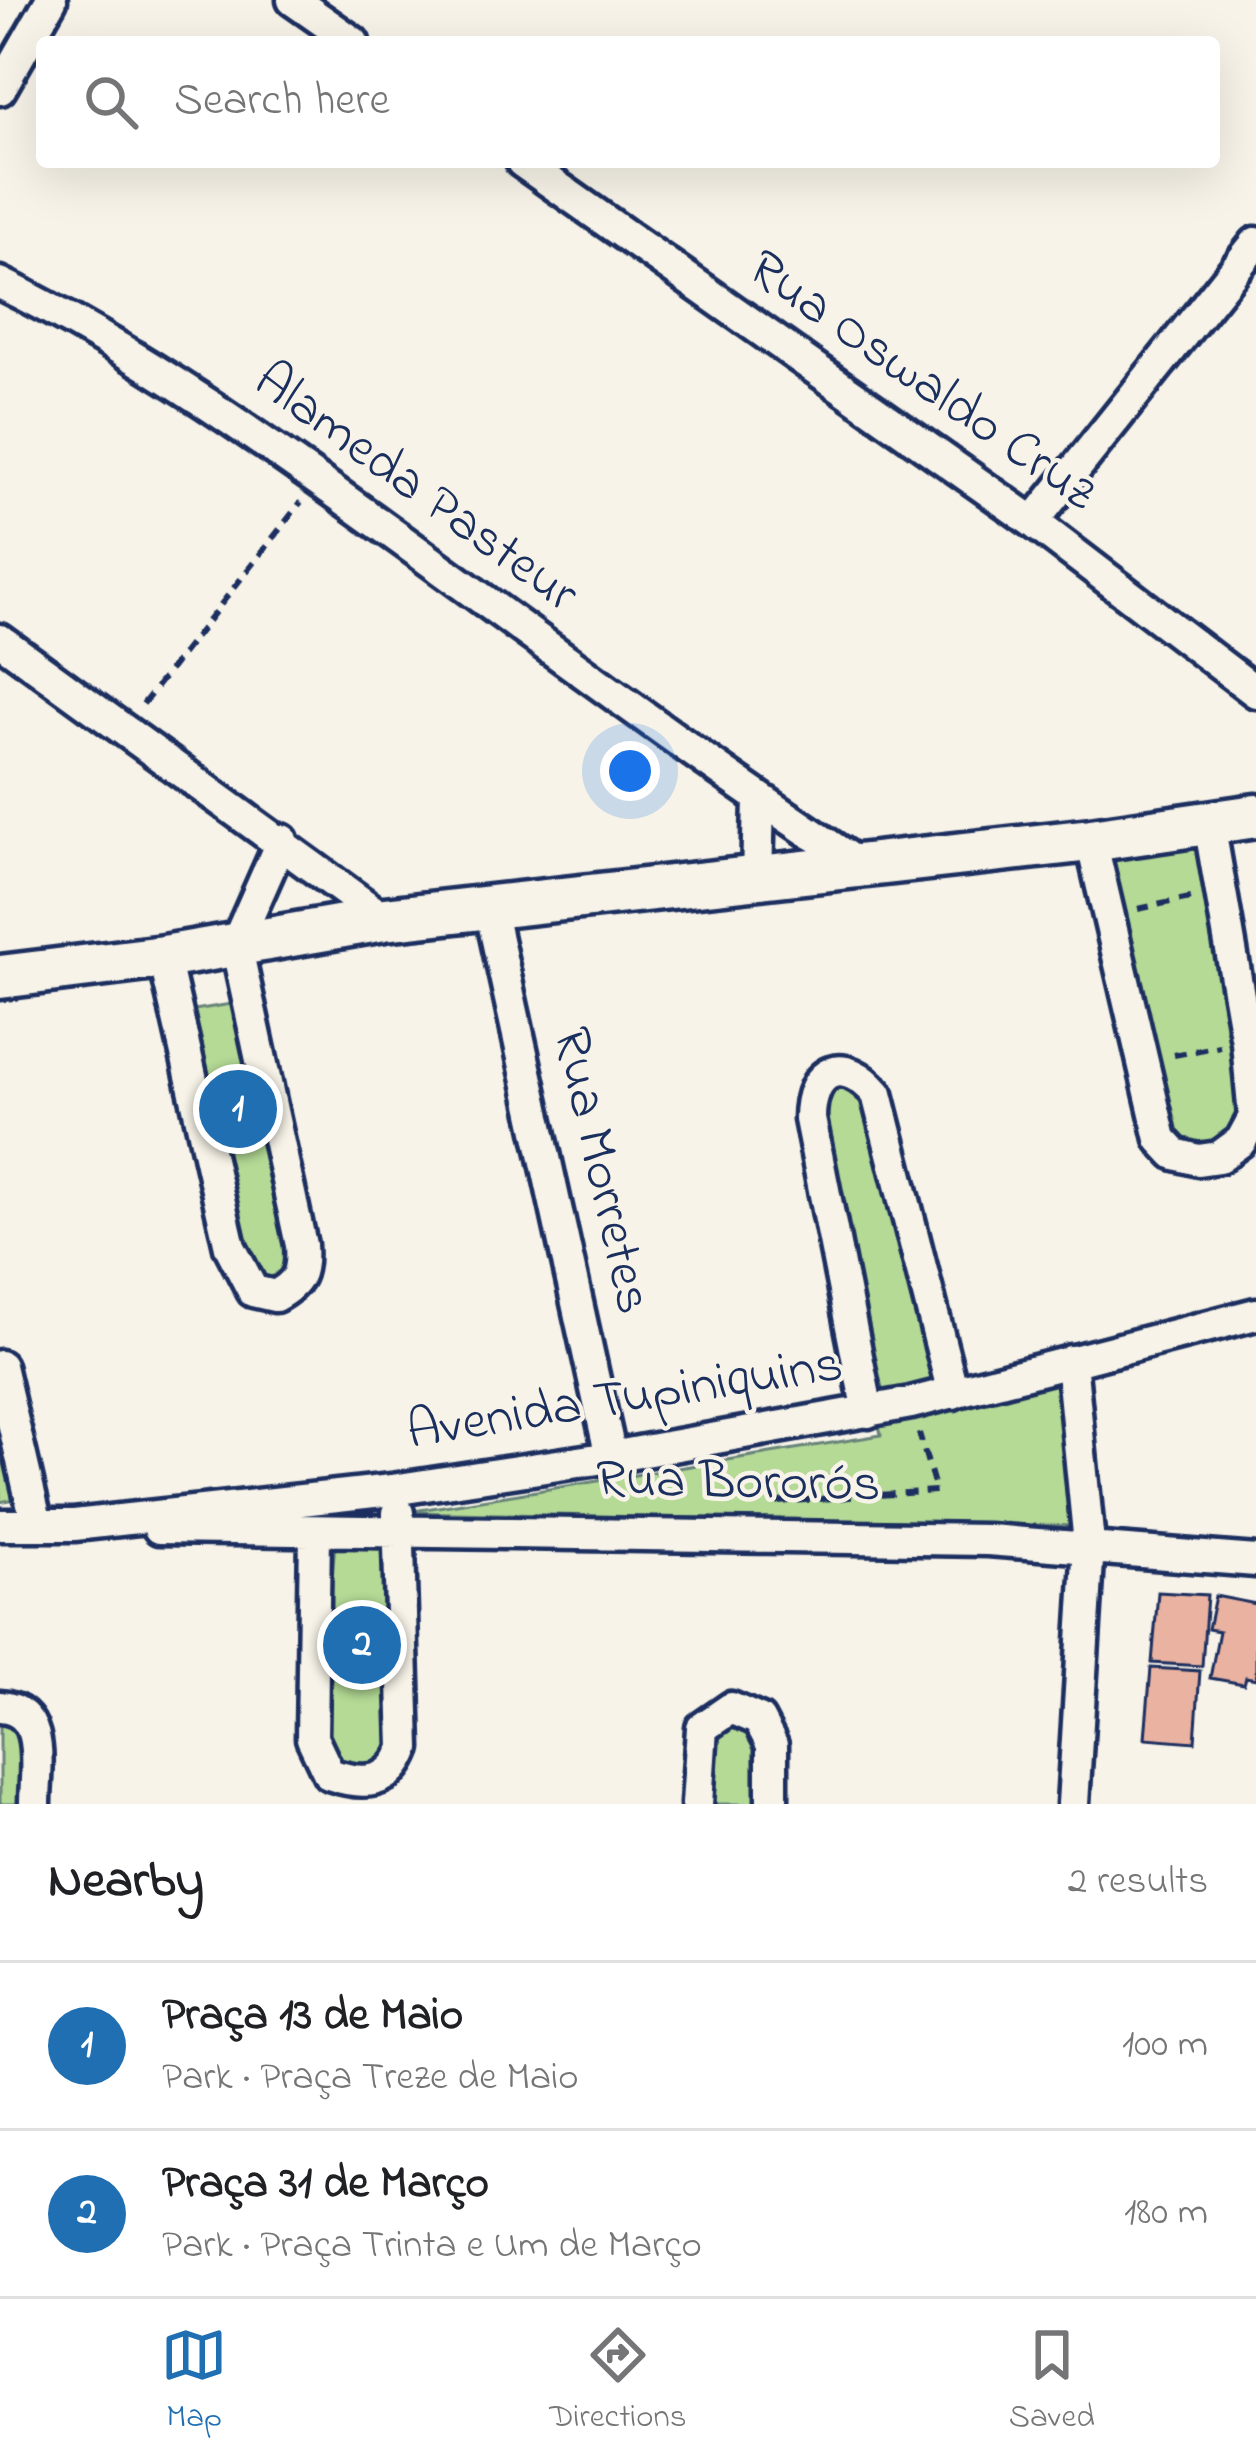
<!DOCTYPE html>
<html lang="en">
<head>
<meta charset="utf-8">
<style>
	body { margin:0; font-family:"Indie Flower",sans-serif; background:#f2f2f2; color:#202124 }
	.you { position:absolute; left:630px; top:771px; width:42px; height:42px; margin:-30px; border:9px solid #fff; border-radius:50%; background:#1a73e8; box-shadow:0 0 0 18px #1a73e833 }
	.badge { display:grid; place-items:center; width:78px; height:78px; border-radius:50%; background:#1f6fb2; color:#fff; font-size:39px; font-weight:700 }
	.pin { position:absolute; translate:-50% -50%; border:6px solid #fff; box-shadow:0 3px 12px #0006 }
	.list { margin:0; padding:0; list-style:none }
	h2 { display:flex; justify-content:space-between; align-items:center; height:156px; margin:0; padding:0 48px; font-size:51px }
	h2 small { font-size:39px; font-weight:400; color:#757577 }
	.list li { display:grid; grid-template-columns:78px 1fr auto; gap:36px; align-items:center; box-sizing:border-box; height:168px; padding:0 48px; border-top:3px solid #e0e0e0 }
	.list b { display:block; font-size:45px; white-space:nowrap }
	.list p { margin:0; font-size:39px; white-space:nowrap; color:#757577 }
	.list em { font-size:39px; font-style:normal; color:#757577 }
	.icon { flex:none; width:66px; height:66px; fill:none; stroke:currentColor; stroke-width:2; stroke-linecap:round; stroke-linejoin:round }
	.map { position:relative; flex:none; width:1256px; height:1804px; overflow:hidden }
	.search { position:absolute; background:#fff; box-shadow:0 12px 48px #0002; left:36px; right:36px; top:36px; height:132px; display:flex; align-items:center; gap:30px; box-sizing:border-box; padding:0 42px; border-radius:12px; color:#757577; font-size:45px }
	.sheet { height:492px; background:#fff }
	nav { display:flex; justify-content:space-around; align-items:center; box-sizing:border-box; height:168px; border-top:3px solid #e0e0e0; background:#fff; font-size:33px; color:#757577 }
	nav a { display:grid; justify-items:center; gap:6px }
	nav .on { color:#1f6fb2 }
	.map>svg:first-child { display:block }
	.green { fill:#b4da95; stroke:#68847a; stroke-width:3 }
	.building { fill:#eab2a0; stroke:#1b2f5e; stroke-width:3 }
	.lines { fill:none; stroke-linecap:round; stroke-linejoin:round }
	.street-casing { stroke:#1b2f5e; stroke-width:39 }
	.secondary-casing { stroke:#1b2f5e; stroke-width:51 }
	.path { stroke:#1b2f5e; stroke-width:6; stroke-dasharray:12 9; stroke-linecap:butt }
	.street { stroke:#f7f3e8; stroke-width:30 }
	.secondary { stroke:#f7f3e8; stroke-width:42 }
	.labels { text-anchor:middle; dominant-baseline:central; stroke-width:9; stroke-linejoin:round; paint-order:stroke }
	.street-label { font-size:54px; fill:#1b2f5e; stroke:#f7f3e8 }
</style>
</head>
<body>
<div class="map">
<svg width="1256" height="1804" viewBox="0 0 1256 1804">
	<rect width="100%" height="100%" fill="#f7f3e8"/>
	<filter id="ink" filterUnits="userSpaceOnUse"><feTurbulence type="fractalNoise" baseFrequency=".00833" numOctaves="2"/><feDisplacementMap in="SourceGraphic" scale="24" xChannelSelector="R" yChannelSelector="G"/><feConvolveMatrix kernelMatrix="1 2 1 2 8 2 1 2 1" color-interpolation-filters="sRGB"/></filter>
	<g filter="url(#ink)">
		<!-- green -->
		<path class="green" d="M1206 833 1252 1101 1233 1140 1177 1150 1101 852Z
			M244 1002 296 1273 267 1284 245 1270 188 1011Z
			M841 1081 873 1100 952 1410 1069 1377 1083 1526 407 1512 881 1435 815 1117 813 1095Z
			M0 1426 15 1499 0 1502Z
			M398 1541 396 1750 385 1766 352 1774 319 1747 335 1542Z
			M0 1713 19 1718 32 1804H0Z
			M710 1723H757L765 1804H698Z"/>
		<!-- building -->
		<path class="building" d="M1158 1592 1207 1595 1202 1666 1152 1663Z
			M1215 1596 1256 1604V1679L1246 1677 1244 1684 1210 1678 1219 1631 1208 1629Z
			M1151 1668 1200 1671 1195 1742 1145 1738Z"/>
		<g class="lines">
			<defs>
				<path id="street" d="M293 0 353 42
					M0 89 51 0
					M522 162 1033 522 1256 692
					M0 283C142 353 271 446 400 539 553 650 704 763 862 867
					M1033 522 1256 243
					M0 640 384 919
					M1091 840 1161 1139 1175 1154 1198 1160 1219 1157 1241 1141 1254 1117 1247 1042 1209 823
					M757 879 759 799
					M490 908 611 1457
					M164 957 230 1247 253 1291 275 1296C299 1283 303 1272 301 1245L236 944 282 840
					M1071 1361 1089 1544 1073 1804
					M0 1366 37 1525
					M868 1412 810 1119C810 1068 844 1055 877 1094L953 1393
					M0 1525H74L392 1490 611 1457 911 1403 1256 1314
					M159 1528 988 1540 1256 1561
					M315 1534 312 1738 329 1774C364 1786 391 1785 405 1748L398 1513
					M0 1707C48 1710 35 1770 35 1804
					M697 1804 702 1728 731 1708 759 1720 772 1745V1804"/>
				<path id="secondary" d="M0 977 164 957 384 919 1091 840 1256 816"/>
			</defs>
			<!-- street casing -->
			<use href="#street" class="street-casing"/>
			<!-- secondary casing -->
			<use href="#secondary" class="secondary-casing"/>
			<!-- path -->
			<path class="path" d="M143 704 301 502
				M1138 909 1190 898
				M1174 1055 1220 1046
				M777 1502 936 1491 919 1433"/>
			<!-- street -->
			<use href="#street" class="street"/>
			<!-- secondary -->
			<use href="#secondary" class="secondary"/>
		</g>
	</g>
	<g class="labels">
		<!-- street labels -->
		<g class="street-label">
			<text transform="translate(921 382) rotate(35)">Rua Oswaldo Cruz</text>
			<text transform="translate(415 489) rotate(36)">Alameda Pasteur</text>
			<text transform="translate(600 1171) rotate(77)">Rua Morretes</text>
			<text transform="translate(625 1400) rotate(-9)">Avenida Tupiniquins</text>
			<text transform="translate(738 1484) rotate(1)">Rua Bororós</text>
		</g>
	</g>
</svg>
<div class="you"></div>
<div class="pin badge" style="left:238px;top:1109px">1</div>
<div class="pin badge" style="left:362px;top:1645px">2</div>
<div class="search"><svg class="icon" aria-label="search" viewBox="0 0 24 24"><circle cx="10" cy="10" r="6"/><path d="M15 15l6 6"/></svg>Search here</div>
</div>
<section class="sheet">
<h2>Nearby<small>2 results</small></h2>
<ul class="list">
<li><span class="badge">1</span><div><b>Praça 13 de Maio</b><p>Park · Praça Treze de Maio</p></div><em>100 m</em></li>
<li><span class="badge">2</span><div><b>Praça 31 de Março</b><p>Park · Praça Trinta e Um de Março</p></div><em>180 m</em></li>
</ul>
</section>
<nav>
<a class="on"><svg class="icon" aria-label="map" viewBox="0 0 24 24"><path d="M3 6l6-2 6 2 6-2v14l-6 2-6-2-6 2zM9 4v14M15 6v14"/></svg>Map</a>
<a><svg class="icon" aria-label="directions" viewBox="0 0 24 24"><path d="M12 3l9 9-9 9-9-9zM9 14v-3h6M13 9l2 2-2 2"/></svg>Directions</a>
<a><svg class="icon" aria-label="saved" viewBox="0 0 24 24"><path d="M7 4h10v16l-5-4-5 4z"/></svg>Saved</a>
</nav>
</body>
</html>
